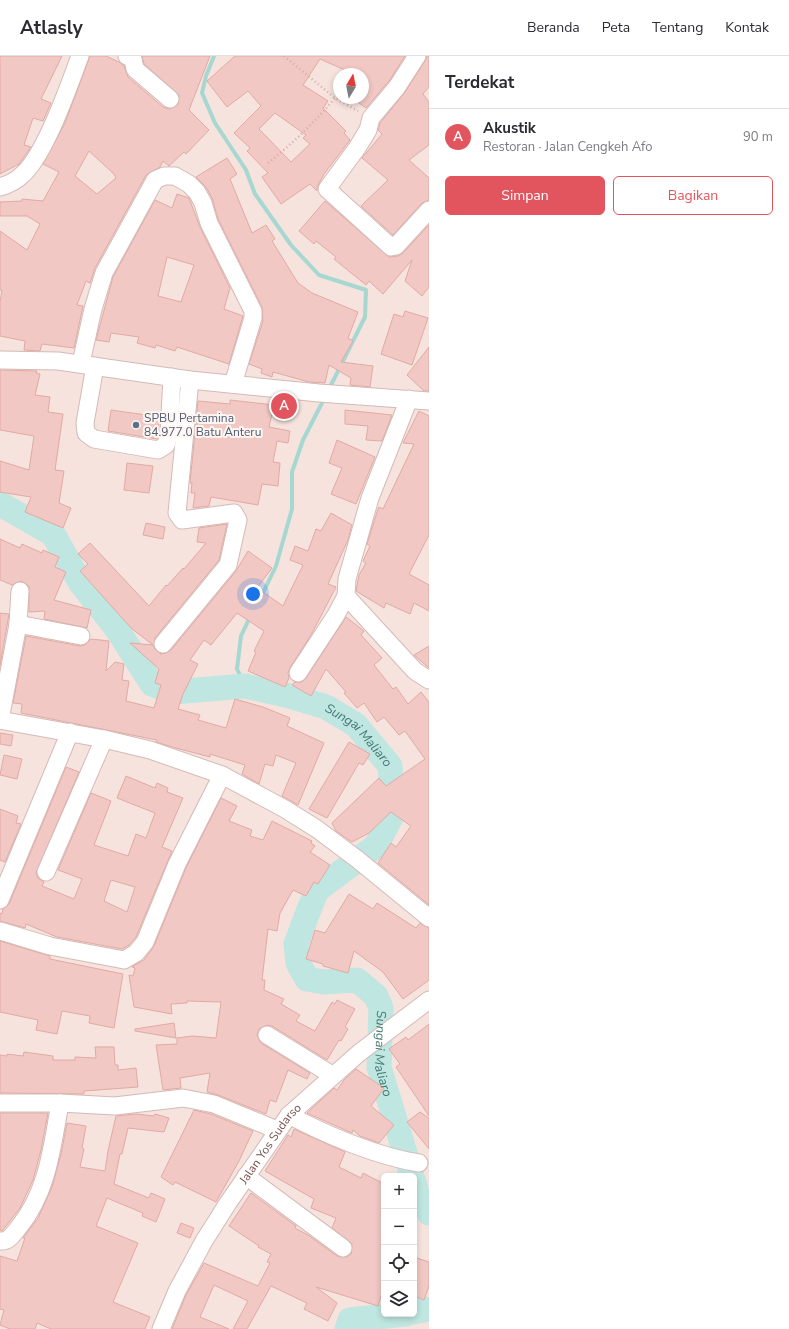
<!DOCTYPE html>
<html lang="id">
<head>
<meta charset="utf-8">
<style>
	body { margin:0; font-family:"Nunito Sans",sans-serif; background:#f2f2f3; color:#2b2b33 }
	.controls { position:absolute; right:12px; bottom:12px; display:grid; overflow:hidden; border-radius:6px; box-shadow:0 2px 6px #0003 }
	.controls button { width:36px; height:36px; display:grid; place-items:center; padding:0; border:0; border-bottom:1px solid #e1e1e2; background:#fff; color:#2b2b33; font:20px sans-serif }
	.compass { position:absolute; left:333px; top:12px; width:36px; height:36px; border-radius:50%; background:#fff; box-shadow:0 2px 6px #0003; rotate:10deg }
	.you { position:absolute; left:253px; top:538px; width:14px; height:14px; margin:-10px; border:3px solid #fff; border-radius:50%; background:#1a73e8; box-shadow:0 0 0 6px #1a73e833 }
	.badge { display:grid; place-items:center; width:26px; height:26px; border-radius:50%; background:#e2555f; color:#fff; font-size:13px; font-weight:700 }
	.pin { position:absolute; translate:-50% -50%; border:2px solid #fff; box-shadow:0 1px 4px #0006 }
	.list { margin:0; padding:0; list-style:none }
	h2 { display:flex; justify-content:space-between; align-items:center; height:52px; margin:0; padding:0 16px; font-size:17px }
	h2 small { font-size:13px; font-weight:400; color:#7c7c81 }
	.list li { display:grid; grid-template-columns:26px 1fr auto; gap:12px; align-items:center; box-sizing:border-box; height:56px; padding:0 16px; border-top:1px solid #e1e1e2 }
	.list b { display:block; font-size:15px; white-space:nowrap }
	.list p { margin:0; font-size:13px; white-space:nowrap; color:#7c7c81 }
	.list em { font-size:13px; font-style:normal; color:#7c7c81 }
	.actions { display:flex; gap:8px; padding:12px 16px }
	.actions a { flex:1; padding:9px 0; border:1px solid #e2555f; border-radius:6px; text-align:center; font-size:14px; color:#e2555f }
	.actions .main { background:#e2555f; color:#fff }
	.icon { flex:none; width:22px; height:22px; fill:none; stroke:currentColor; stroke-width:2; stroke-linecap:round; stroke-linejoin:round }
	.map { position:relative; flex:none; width:429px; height:1273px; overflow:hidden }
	header { display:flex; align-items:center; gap:24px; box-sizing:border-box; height:56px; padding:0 20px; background:#fff; border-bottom:1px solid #e1e1e2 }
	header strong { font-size:19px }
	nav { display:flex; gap:22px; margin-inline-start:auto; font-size:14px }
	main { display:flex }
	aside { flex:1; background:#fff }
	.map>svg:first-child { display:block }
	.residential { fill:#f6e3dd; fill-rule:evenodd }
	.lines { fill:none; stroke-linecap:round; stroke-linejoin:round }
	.stream { stroke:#a6d8d1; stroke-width:4 }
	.river { stroke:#bfe6e0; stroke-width:25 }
	.building { fill:#f1c8c3; stroke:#e3a9a4; fill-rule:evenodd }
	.minor-casing { stroke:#d4bab6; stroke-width:19 }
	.path { stroke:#d7aaa6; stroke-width:2.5; stroke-dasharray:1 3; stroke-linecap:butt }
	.minor { stroke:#fff; stroke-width:17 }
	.service-dot { fill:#5c6f8a; stroke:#fff6f2; stroke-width:1.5 }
	.labels { text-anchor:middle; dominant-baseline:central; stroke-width:4; stroke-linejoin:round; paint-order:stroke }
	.service-label { font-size:12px; fill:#4e5e75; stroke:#fff6f2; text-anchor:start }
	.street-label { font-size:12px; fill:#77504e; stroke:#fff6f2 }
	.water-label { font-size:13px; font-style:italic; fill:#417c74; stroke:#fff6f2 }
</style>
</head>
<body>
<header>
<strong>Atlasly</strong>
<nav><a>Beranda</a><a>Peta</a><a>Tentang</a><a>Kontak</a></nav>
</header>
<main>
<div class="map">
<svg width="429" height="1273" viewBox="0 0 429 1273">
	<rect width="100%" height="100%" fill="#fcf1eb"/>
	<!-- residential -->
	<path class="residential" d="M0 0H429V1273H0ZM339 18H363V42H339ZM384 1120H414V1258H384Z"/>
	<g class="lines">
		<!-- stream -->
		<path class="stream" d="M214 0 206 20 202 37 215 67 246 114 255 138 291 189 319 219 366 234 365 261 329 333
			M261 541 276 510 292 453V416L303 384 324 343
			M245 630 237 613 241 580 250 561"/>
		<!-- river -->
		<g class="river">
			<path id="s1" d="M0 448 53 478 80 526 117 573 152 628 173 636 245 630 290 640 326 651 356 669 390 710 393 757 376 790 317 834 308 856 296 888 298 907 307 923 324 926 357 924 376 940 381 952 379 1011 412 1120"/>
			<path d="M414 1126 417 1137 429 1157"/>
			<path d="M414 1256 429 1253"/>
			<path d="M347 1273 350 1264 406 1258"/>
		</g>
	</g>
	<!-- building -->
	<path class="building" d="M0 0H62L41 43 51 47 43 65 33 62 24 89 31 91 19 108 0 118Z
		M90 0H106L119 6 124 10 128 21 163 51 169 53 178 49 179 39 144 8 142 0H210L189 54 209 74 186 98 184 96 169 110 163 105 160 111 146 119 95 212 90 227 86 225 77 249 83 250 74 292 42 288 40 295 24 294 25 285 0 280V246L2 234H0V175L27 194 40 168 27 160H0V146L22 145V143L43 145 59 116 43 108 65 67ZM89 95 114 118 116 122 97 138 75 120Z
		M235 0H405L389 25 366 52 352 42H363V18H354L320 3 303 29 328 45 323 52 346 75 344 77 350 84 324 118 317 131V135L310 128 281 148 262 121 268 117 247 95 250 92 234 77 261 50 248 35 227 51 207 25ZM275 57 306 79 303 82 310 88 291 106 259 73Z
		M427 0H429V31L423 38 429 46V89L409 104 429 122V144L422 147 393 179 361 150 388 124 362 102 382 78 378 74 380 67 405 36 425 5Z
		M227 102 237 118 230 123 252 177 266 169 275 183 272 185 298 227 312 237 358 256 348 282 353 285 341 306 373 310 370 331 350 329 351 322 329 309 325 327 309 326 273 316 272 321 261 317 262 313 249 308 263 265 262 251 218 163 212 142 206 131 196 121Z
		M177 138 189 142 200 171 230 232 224 253 243 260 229 308 177 291 175 295 156 289 155 292 137 287 139 281 111 277 109 286 96 284 113 221 155 144 172 152ZM167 201 194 209 181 246 158 240Z
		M325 145 389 201 398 200 403 197 429 169V231L422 240 405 225 412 204 383 238 369 225 366 229 334 203 336 201 316 185 314 188 299 175Z
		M405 255 428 262 412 309 381 298 394 258 403 261Z
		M429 291V335H424L407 319Z
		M0 314 37 315 36 317 40 318 35 339 50 341 48 356 63 358 55 414 64 415 59 447 71 452 63 472 25 456 31 441 0 436V405L29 414 34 380 0 374Z
		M230 344 274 349 269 371 290 375 288 387 277 385 273 406 280 407 278 430 262 428 258 449 211 441 209 450 193 452 195 437H191L192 427H190L198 345 230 348Z
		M111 354 160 361 157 383 108 375Z
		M345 354 392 359 382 385 366 384 368 370 345 368Z
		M419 355 429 360V479L409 518 429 529V555L414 547 410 558 386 547 384 552 356 535 359 519 366 507 363 505 370 490 367 488 377 456 379 451 383 453 414 388 403 387Z
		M337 384 375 401 356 448 331 438 342 412 329 407Z
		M127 407 153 410 149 437 124 434Z
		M331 457 352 469 348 484 328 528 336 531 311 579 290 612 288 617 289 622 285 631 248 615 256 596 254 595 264 575 237 557 211 589 204 584 190 604 198 608 183 638 178 653 200 659 198 664 226 672 235 643 263 651 290 662 287 670 324 687 298 749 282 740 296 707 276 699 273 710 265 708 259 728 242 718 245 709 210 698V701L176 692 156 686 157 684 21 657 22 648 13 647 26 580 80 590 85 589 91 583 109 585 106 615 115 606 124 608 122 624 129 625 126 645 154 652 161 629 155 627 159 613 130 587 153 589 131 572 80 515 88 508 78 498 90 487 149 550 166 529 167 530 183 512 184 513 206 487 197 486 199 472 227 468 219 504 155 582 154 592 161 598 166 597 171 594 236 515 248 495 272 512 257 532 283 550 303 509 290 504 295 490 308 495 316 473 321 475Z
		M146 467 165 471 163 483 143 479Z
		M0 483 20 492 22 488 42 497 43 494 59 501 55 511 66 516 54 544 91 554 87 572 44 563 45 555 29 556V530L21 525 12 529 0 524Z
		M0 557 9 558 0 610Z
		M346 561 364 575 361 579 382 602 374 609 393 633 396 631 408 648 421 636 429 646V849L378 807 391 787 396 791 411 770 391 756 369 777 352 786 336 775 332 767 379 722 386 730 425 703 405 675 399 679 384 661 377 666 364 647 357 652 344 637 346 636 326 613 311 640 292 629 295 626H302L306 622Z
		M429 590V612L414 599Z
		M0 677 13 679 11 690 0 688Z
		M349 686 370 698 363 709 359 707 327 762 309 753Z
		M4 699 22 703 17 723 0 719Z
		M66 711 79 716 36 817 38 822 44 826 42 830 74 843 82 823 58 814 91 737 111 745 94 789 128 800 136 778 146 782 155 757 117 742 126 720 155 732 157 727 168 732 167 736 183 742 162 791 172 795 136 881 129 889 122 893 57 881 26 868 25 872 0 865V857L2 858 3 853 9 848ZM111 824 135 831 127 856 104 845Z
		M221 742 237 750 229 765 252 774 250 780 263 784 272 765 312 785 311 787 315 790 310 796 330 809 318 828 314 826 306 840 293 834 280 857 277 875 268 873 262 924H265L264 934 284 943 281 948 300 959 296 965 315 975 332 946 335 948 337 944 355 953 345 971 348 973 341 985 339 984 327 1004 272 970 267 969 259 973 257 979 261 987 310 1017 307 1023 288 1014 276 1046 270 1044 266 1058 218 1039 207 1036 210 1017 180 1022 181 1032 163 1034 156 989 177 988V982L192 980 216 982 221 946 187 945V947L171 948 172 958 134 951 129 919 133 920 135 912 132 911 144 904 154 890 186 812Z
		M0 753 18 760 16 767 21 768 5 806 0 804Z
		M349 838 373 853 377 847 416 872 420 867 429 872V924L403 943 383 916 354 895 348 917 323 910V908L306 903 315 874 325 877Z
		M0 885 50 900V903L123 918 114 972 89 967 90 960 62 955 57 978 36 974 38 964 0 956Z
		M174 967 176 982 135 975V973Z
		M429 968V1060L396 1011 400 1008 389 993 406 981 408 984Z
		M95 991H114L115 1009H118V1014L136 1012 138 1031 84 1035V1038L0 1037V999L7 1000V998L23 1000 24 996 53 1000V1004H75V1001L96 1002Z
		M356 1013 384 1032 371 1050 394 1069 379 1087 360 1080 353 1074 352 1077 307 1057 334 1032 337 1034 344 1024Z
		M194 1054 211 1058 253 1075 239 1105 216 1146 175 1126 173 1129 161 1121Z
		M420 1056 429 1062V1093L407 1066Z
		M0 1057H48L41 1094 33 1124 20 1152 2 1175 0 1174Z
		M136 1058 154 1060 155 1058 169 1062 164 1076 128 1072 122 1098H120L114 1128 149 1142 151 1137 165 1143 156 1166 142 1160 143 1157 107 1142 96 1170 138 1187 113 1246 150 1261 145 1273H51L37 1267 35 1273H10L0 1269 4 1254 0 1253V1200L17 1205 25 1182H23L38 1162 52 1131 61 1098 67 1067 86 1070 82 1092 84 1093 80 1111 105 1115 108 1095 116 1060Z
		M294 1073 345 1096 339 1111 361 1122 363 1117 384 1128V1230L378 1250 316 1231 337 1247 328 1265 304 1253 307 1247 271 1230 247 1273H233L248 1245 214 1229 200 1261 229 1273H172L186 1239 204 1207 258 1230 270 1207 267 1206 271 1198 258 1191 259 1190 229 1170 251 1137 296 1170 295 1172 308 1179 337 1200 347 1201 351 1198 352 1188 332 1172 336 1162 311 1152 314 1143 265 1115 288 1079 291 1081Z
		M181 1167 194 1172 190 1182 177 1177Z
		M414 1201 429 1206V1230L424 1244 414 1240Z"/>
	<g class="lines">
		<defs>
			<g id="minor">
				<path d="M127 0 133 3 135 13 170 43"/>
				<path d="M417 0 397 31 371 62 368 74 357 92 327 133 391 191 396 190 429 154"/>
				<path d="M0 131C7 129 16 125 22 119 45 99 69 30 80 0"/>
				<path d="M0 304 58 305 190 324 319 337 429 345"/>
				<path d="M81 307 93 253 104 217 155 124 164 120H175L189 128 197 136 203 147 209 167 253 255V262L233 328"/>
				<path d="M95 310 85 367 86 377 94 383 158 394 166 389 169 378 172 321"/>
				<path d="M346 540 415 615 429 624"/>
				<path d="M18 568 81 580"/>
				<path d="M163 588 228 509 238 464 234 457 182 464 177 457 190 324"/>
				<path d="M298 617 336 559 346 540 347 523 370 442 409 343"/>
				<path d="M0 664 104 683 150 694 222 719 285 753 317 773 357 803 429 862"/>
				<path d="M0 664 18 568 20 535"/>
				<path d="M46 816 104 683"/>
				<path d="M0 844 70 676"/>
				<path d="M0 875 50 890 119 903 124 904 136 897 145 886 177 808 222 719"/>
				<path d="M267 979 332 1019"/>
				<path d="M0 1047H60L115 1050 183 1042 214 1048 277 1074"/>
				<path d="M289 1059C326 1079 379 1101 419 1107"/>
				<path d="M246 1120 343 1192"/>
				<path d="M0 1185C9 1186 13 1178 19 1171 48 1135 52 1091 60 1047"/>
				<path id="s2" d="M161 1273 177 1235 204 1185 228 1147 289 1059 359 997 429 944"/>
			</g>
		</defs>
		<!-- minor casing -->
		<use href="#minor" class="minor-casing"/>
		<!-- path -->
		<path class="path" d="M284 0 335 42 358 55
			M268 107C293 87 315 66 335 42"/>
		<!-- minor -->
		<use href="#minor" class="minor"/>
	</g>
	<!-- markers -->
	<circle class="service-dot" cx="136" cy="369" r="4"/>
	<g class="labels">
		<!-- service labels -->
		<g class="service-label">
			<text x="144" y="362">SPBU Pertamina<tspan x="144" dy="14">84.977.0 Batu Anteru</tspan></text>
		</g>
		<!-- street labels -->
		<g class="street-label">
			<text stroke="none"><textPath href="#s2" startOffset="216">Jalan Yos Sudarso</textPath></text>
		</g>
		<!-- water labels -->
		<g class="water-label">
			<text stroke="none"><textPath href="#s1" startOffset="463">Sungai Maliaro</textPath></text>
			<text stroke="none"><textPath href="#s1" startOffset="895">Sungai Maliaro</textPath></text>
		</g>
	</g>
</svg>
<div class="controls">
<button>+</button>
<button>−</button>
<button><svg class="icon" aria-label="locate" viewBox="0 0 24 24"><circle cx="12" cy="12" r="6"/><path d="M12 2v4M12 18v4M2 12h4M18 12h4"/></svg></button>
<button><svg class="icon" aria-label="layers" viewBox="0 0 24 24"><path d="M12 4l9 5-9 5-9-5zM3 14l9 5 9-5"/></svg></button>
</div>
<svg class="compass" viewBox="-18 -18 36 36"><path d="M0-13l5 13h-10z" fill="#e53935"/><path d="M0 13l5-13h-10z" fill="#7c7c81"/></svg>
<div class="you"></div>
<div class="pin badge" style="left:284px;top:350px">A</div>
</div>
<aside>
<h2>Terdekat<small></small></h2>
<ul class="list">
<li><span class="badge">A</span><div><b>Akustik</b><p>Restoran · Jalan Cengkeh Afo</p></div><em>90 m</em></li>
</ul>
<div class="actions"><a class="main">Simpan</a><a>Bagikan</a></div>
</aside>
</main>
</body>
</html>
